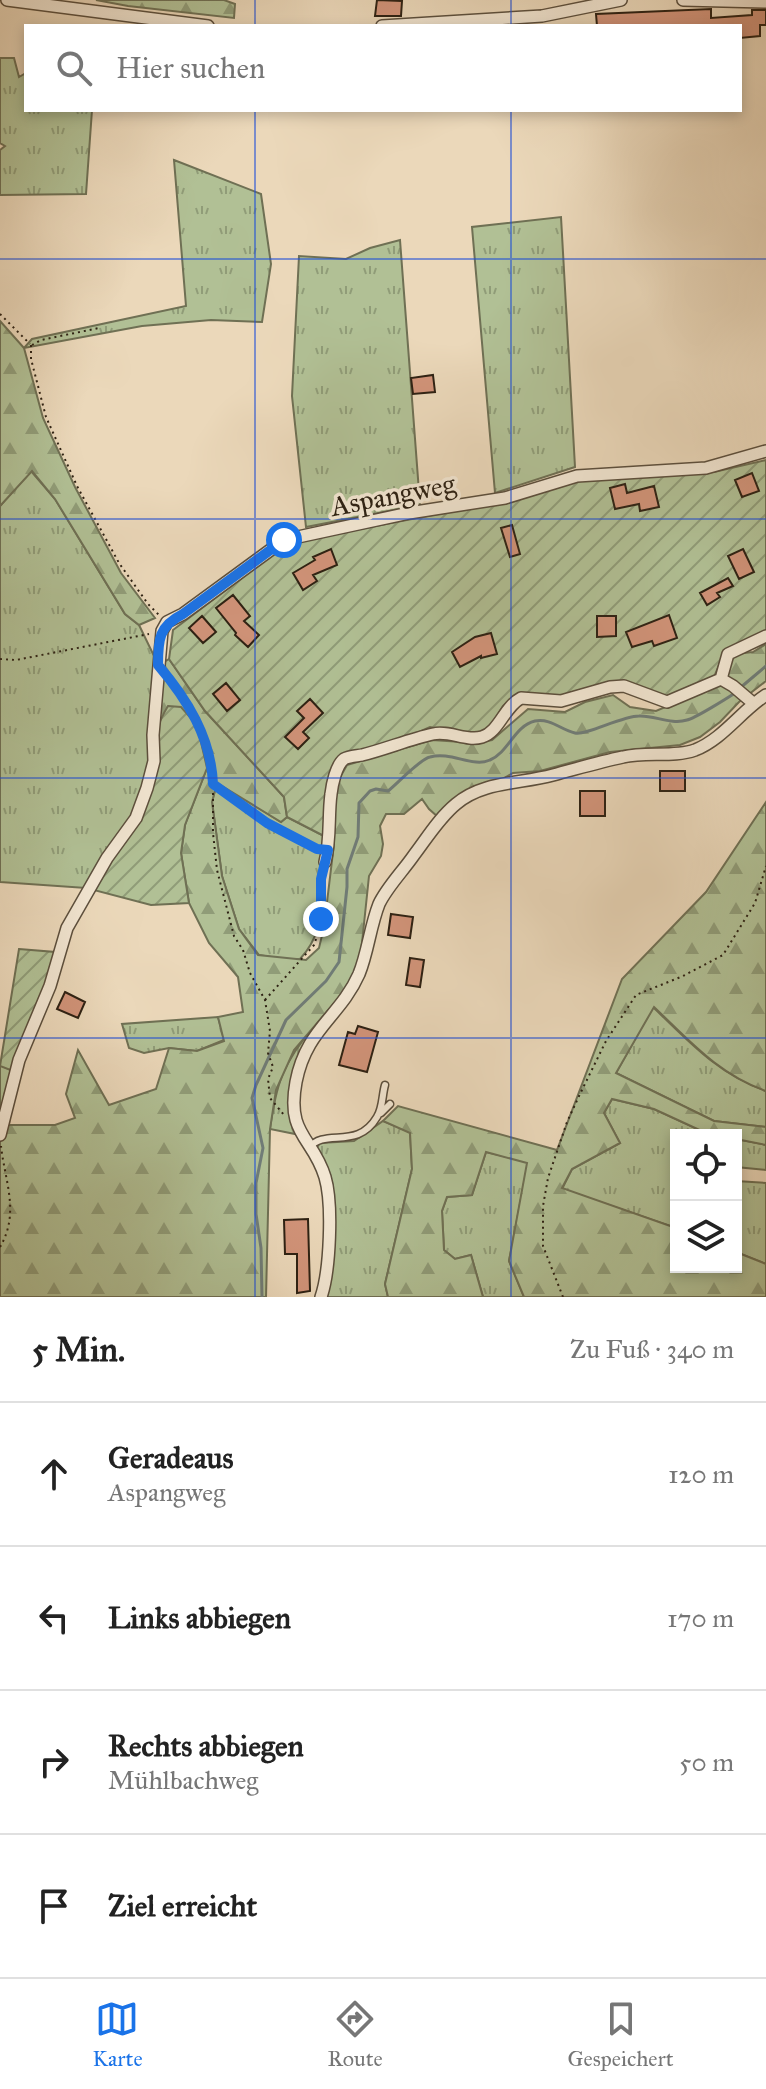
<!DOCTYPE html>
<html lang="de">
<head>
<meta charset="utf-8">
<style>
	body { margin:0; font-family:"IM FELL Great Primer",serif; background:#f2f2f2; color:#222 }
	.controls { position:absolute; right:24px; bottom:24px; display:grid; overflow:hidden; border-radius:0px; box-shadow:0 4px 12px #0003 }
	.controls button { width:72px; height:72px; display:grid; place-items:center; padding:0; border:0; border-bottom:2px solid #e0e0e0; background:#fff; color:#222; font:40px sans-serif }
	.stop { position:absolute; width:24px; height:24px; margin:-18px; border:6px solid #1a73e8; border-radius:50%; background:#fff }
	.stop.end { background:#1a73e8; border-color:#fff; box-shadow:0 2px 8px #0008 }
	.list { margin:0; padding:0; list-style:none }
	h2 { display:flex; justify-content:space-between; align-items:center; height:104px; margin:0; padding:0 32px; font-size:34px }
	h2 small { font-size:26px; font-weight:400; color:#767676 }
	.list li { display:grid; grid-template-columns:52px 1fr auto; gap:24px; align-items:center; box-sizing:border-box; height:144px; padding:0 32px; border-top:2px solid #e0e0e0 }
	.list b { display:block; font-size:30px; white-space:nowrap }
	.list p { margin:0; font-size:26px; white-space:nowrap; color:#767676 }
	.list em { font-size:26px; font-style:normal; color:#767676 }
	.icon { flex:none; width:44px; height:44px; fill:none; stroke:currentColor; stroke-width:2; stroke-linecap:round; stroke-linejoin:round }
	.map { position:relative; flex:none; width:766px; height:1297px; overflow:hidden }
	.search { position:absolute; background:#fff; box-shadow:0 4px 12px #0003; left:24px; right:24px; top:24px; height:88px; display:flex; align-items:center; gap:20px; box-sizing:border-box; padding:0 28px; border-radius:0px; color:#767676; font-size:30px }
	.sheet { height:680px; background:#fff }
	nav { display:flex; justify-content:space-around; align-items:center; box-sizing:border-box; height:112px; border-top:2px solid #e0e0e0; background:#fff; font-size:22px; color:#767676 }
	nav a { display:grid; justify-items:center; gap:4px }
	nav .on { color:#1a73e8 }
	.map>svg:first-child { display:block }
	.grass { fill:url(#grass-tufts); stroke:#6f7054; stroke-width:2 }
	.forest { fill:url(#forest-firs); stroke:#6f7054; stroke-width:2 }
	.garden { fill:url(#garden-furrows); stroke:#6f7054; stroke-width:2 }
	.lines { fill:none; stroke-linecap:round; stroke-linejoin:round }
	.stream { stroke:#707c77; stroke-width:3 }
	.building { fill:#d2947a; stroke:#2d2113; stroke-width:2 }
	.lane-casing { stroke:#5c4f3d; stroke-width:9 }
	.street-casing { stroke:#5c4f3d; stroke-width:14 }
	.path { stroke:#2d2113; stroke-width:2; stroke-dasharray:2 4; stroke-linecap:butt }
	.lane { stroke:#f2e6d2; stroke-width:6 }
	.street { stroke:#f2e6d2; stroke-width:11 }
	.route { stroke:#1a73e8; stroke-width:10 }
	.grid { fill:none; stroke:#1d4ed8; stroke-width:2; stroke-opacity:0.55 }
	.labels { text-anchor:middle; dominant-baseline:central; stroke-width:7; stroke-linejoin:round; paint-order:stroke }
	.street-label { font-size:28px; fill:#2d2113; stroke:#f2e6d2 }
</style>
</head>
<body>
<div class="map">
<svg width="766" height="1297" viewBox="0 0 766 1297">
	<defs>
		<pattern id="grass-tufts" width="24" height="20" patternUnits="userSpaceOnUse" patternTransform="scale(2)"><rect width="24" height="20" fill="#b1c095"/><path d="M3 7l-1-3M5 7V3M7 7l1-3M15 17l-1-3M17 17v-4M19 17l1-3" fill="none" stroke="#909c78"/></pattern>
		<pattern id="forest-firs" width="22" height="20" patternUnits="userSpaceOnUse" patternTransform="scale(2)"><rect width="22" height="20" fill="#b1c095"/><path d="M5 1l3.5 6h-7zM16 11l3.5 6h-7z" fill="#909c78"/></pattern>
		<pattern id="garden-furrows" width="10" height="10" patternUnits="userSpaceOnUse" patternTransform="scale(2)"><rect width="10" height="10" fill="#b1c095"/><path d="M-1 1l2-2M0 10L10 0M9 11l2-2" fill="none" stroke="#909c78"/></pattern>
	</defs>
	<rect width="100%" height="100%" fill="#ebd8ba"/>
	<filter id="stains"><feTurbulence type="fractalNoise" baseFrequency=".0025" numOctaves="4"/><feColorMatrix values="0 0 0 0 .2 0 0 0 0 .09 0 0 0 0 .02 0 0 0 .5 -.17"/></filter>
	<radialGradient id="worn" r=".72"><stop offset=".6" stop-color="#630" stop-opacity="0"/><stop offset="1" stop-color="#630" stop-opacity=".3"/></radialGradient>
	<!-- grass -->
	<path class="grass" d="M0 58H14L19 77 26 73V110H92L86 194 0 195V150L5 146 0 143Z
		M174 160 261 194 271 264 262 322 211 320 142 326 24 348 32 339 186 306Z
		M561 217 575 467 495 493 472 227Z
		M400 240 420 505 306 527 292 396 299 256 346 259 370 248Z
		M31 471 55 499 125 614 139 625 155 658 156 733 144 787 128 826 86 888 0 882V506Z
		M217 782 281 822 287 817 324 836C326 853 321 864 319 880 317 913 325 932 300 959L289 960 259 955 239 929 222 876 212 802Z
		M653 1007C688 1041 719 1075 766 1091V1127L714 1121 616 1073Z
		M218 1017 224 1040 197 1051 169 1048 144 1053 129 1048 122 1024Z
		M313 1028 299 1090 295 1134 270 1129C276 1085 283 1062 313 1028Z
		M612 1099 654 1109 706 1133 717 1135H676V1228L562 1189 572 1169 620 1143 604 1113Z
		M383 1121 410 1132 412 1169 385 1284 388 1297H324L335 1215 332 1183 316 1149 320 1143 354 1141Z
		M736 1139 766 1145V1170L736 1167Z
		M486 1152 528 1162 509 1261 524 1297H483L471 1255 455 1259 444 1250 442 1211 447 1197 472 1195Z
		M736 1181 766 1183V1264L736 1252Z"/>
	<!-- forest -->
	<path class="forest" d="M96 0H224L235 4 234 18 128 6Z
		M0 321 24 348 43 418 75 487 121 573 155 618 139 625 125 614 55 499 32 471 0 506Z
		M766 644V681L739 702 720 722 700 737 680 745 610 752 540 771 513 773 438 817 429 809 422 799 404 814H386L380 826 383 844 381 856 369 876 360 962 348 987 294 1050 276 1090 270 1129 266 1297H0V1065L13 1071 9 1125H55L75 1118 66 1094 78 1050 109 1105 156 1089 169 1048 197 1051 224 1041 218 1017 243 1012 238 977 209 943 189 903 181 853 185 825 207 768 156 725 158 665 169 659 205 711 284 797 287 817 281 822 217 783 212 802 222 876 239 929 258 955 306 960 319 948 324 927 334 844V799L338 781 347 765 432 740 477 743 492 740 528 709 565 712 585 702 613 695 630 707 656 711 720 684 735 654 753 652Z
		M766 802V1091C718 1074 690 1041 654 1007L616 1073 714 1121 766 1127V1145L736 1139V1135L706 1133 654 1109 612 1099 604 1113 620 1143 572 1169 562 1188 676 1228V1267H736V1252L766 1264V1297H524L509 1261 527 1163 486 1152 472 1195 447 1197 442 1211 444 1250 455 1259 471 1255 483 1297H388L385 1284 412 1169 410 1133 383 1121 398 1106 557 1150 622 979 706 892Z"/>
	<!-- garden -->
	<path class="garden" d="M766 460V631L723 656 714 677 666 698 632 685 561 697 513 698 503 706 489 729 473 735 430 727 387 746 345 755 324 836 287 817 284 797 205 711 169 659 173 630 288 543 505 501 579 479 714 472Z
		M168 706 181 707 197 725 207 768 185 825 181 853 189 903 151 905 86 888C107 856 130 826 143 790 154 758 149 737 168 706Z
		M19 949 55 952 41 1000 13 1071 0 1066Z"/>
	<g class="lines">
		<!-- stream -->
		<path class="stream" d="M740 688 766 666
			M262 1297 261 1248 256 1214V1183L263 1148 252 1098 256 1085 286 1020 326 981 339 962 347 887V869L358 837 359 803 370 791 376 789 388 791C398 783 420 759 430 757 451 751 473 768 490 760 509 752 514 726 535 721 551 718 561 730 575 733 585 736 622 716 639 716 654 715 671 725 687 720 694 719 729 697 735 693"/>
	</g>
	<!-- building -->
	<path class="building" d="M377 0 402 1 401 16H375Z
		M711 9V18L752 15V10H766V25H760V36L740 38V26H597L596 14Z
		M433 375 435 392 413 394 411 378Z
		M752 473 759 491 742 497 735 480Z
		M625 484 627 493 654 486 659 507 640 511 639 504 615 509 610 488Z
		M512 525 520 554 510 557 501 528Z
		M331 549 337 565 313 575 317 581 303 590 293 573 315 560 313 557Z
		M743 549 754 572 739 579 728 556Z
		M728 578 733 586 717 593 720 597 707 605 700 593Z
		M233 595 250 616 244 621 259 635 248 647 235 635 236 633 216 608Z
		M669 615 677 638 654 646 652 641 632 647 626 632Z
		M202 616 216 632 203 643 189 628Z
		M597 616H616V636L597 637Z
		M491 633 497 654 481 658V656L460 667 452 652 475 637Z
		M226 683 240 700 227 711 213 694Z
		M310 699 323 713 303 732 309 738 298 749 285 737 304 718 297 711Z
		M660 771H685V791H660Z
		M580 791H605V816H580Z
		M391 914 413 917 410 938 388 935Z
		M410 958 424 960 420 987 406 985Z
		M65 992 85 1002 78 1018 57 1009Z
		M358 1026 378 1032 367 1072 339 1065 348 1032 355 1034Z
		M308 1219 310 1291 297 1293V1254H285L284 1220Z"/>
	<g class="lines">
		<defs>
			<path id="lane" d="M381 1113 390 1104
				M309 1148C325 1127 357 1151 377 1117 383 1108 382 1095 385 1085"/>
			<path id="street" d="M7 0 208 26
				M683 0 766 2
				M382 26 542 16 621 0
				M721 679 733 686 753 703
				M325 862C331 839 328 816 331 794 332 785 336 765 344 759 349 756 357 756 362 755 386 749 410 739 433 734 450 730 466 742 482 737 499 732 504 707 521 698L561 701 610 687 624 686 667 702 721 679 728 654 766 636
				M0 1135 19 1060 50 986 67 928 107 858 136 818 147 788 154 761 153 735 162 631 167 622 183 614 284 540 409 513 505 498 577 476 706 468 766 451
				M321 1297C330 1271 333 1204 325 1177 313 1137 286 1135 296 1082 306 1029 340 1017 359 974 368 952 370 927 379 904 387 887 403 871 414 855 427 838 439 818 456 804 483 781 520 784 553 775 576 769 599 762 623 757 646 751 673 758 695 750 723 739 741 711 766 695"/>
		</defs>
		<!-- lane casing -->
		<use href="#lane" class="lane-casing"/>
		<!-- street casing -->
		<use href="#street" class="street-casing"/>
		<!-- path -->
		<path class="path" d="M0 314 30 344
			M31 345V359L46 417 77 486 119 563 148 604 160 616
			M32 345 41 340 99 328
			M0 659 16 660 149 634
			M169 678 187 701 201 729 213 779V833L217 870 234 936 243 950 250 973 265 1000 270 1031 268 1053 273 1067 268 1079 270 1098 284 1115
			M213 784 267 823 315 848
			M265 1000 314 945 320 927 323 871
			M0 1247C20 1213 5 1182 1 1146
			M563 1297 543 1246V1206L548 1178 567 1122 580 1094 606 1041 636 995 683 976 723 955 755 903 766 866"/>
		<!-- lane -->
		<use href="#lane" class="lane"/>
		<!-- street -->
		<use href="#street" class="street"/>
	</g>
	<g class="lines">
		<!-- route -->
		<path class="route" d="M284 540 183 614C159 626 158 639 158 665 187 699 211 737 213 784L267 823 317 849 328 850 321 879V919"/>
	</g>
	<!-- grid -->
	<path class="grid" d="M255 0V26M511 0V26M255 110V1297M511 110V1297M0 259H766M0 519H766M0 778H766M0 1038H766"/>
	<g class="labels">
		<!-- street labels -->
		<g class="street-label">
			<text transform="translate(393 495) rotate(-11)">Aspangweg</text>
		</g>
	</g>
	<rect width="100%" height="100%" filter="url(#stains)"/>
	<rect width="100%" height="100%" fill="url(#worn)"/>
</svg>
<div class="controls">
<button><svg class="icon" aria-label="locate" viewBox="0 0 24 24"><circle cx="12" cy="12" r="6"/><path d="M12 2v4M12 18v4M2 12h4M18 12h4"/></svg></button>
<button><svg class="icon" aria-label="layers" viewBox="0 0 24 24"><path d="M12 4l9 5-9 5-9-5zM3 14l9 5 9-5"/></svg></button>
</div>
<div class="stop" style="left:284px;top:540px"></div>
<div class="stop end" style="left:321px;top:919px"></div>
<div class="search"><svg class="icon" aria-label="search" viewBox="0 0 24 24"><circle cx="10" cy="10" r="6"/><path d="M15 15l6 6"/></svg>Hier suchen</div>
</div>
<section class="sheet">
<h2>5 Min.<small>Zu Fuß · 340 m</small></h2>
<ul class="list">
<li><svg class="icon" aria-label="ahead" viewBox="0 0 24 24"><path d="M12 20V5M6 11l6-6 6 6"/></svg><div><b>Geradeaus</b><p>Aspangweg</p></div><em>120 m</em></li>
<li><svg class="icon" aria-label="left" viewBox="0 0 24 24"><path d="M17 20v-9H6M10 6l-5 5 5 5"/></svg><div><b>Links abbiegen</b></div><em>170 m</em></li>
<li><svg class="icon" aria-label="right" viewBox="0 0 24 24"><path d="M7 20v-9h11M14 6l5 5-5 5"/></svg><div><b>Rechts abbiegen</b><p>Mühlbachweg</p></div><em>50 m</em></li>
<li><svg class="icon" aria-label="arrive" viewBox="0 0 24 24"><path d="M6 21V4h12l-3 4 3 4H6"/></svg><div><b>Ziel erreicht</b></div></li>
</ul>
</section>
<nav>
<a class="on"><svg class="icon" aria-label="map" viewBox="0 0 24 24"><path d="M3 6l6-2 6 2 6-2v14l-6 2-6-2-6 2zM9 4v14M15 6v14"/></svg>Karte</a>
<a><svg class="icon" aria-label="directions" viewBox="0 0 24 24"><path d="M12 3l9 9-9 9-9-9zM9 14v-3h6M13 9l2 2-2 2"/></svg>Route</a>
<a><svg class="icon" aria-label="saved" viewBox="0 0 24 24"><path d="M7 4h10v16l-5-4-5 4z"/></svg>Gespeichert</a>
</nav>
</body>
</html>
